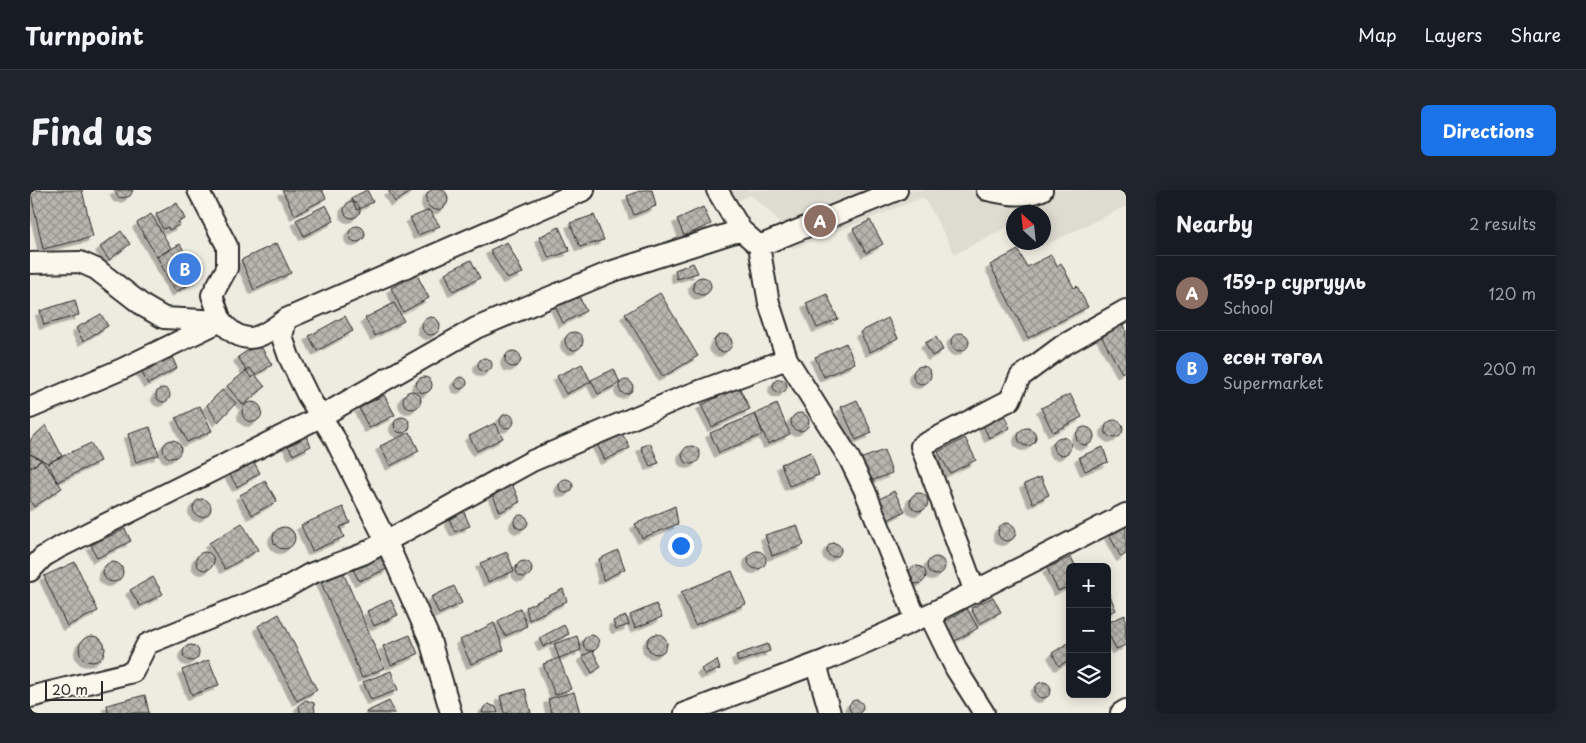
<!DOCTYPE html>
<html lang="en">
<head>
<meta charset="utf-8">
<style>
	body { margin:0; font-family:"Playpen Sans",sans-serif; background:#20242c; color:#f1f3f6 }
	.controls { position:absolute; right:15px; bottom:15px; display:grid; overflow:hidden; border-radius:8px; box-shadow:0 2px 12px #0003 }
	.controls button { width:45px; height:45px; display:grid; place-items:center; padding:0; border:0; border-bottom:1px solid #363941; background:#171b24; color:#f1f3f6; font:25px sans-serif }
	.compass { position:absolute; left:976px; top:15px; width:45px; height:45px; border-radius:50%; background:#171b24; box-shadow:0 2px 12px #0003; rotate:333deg }
	.scale { position:absolute; left:15px; bottom:12px; width:58px; box-sizing:border-box; padding-left:5px; border:2px solid #2b2b2b; border-top:0; font-size:14px; line-height:18px; white-space:nowrap; color:#2b2b2b; -webkit-text-stroke:4px #fbf7ec; paint-order:stroke }
	.you { position:absolute; left:650px; top:355px; width:18px; height:18px; margin:-12px; border:4px solid #fff; border-radius:50%; background:#1a73e8; box-shadow:0 0 0 8px #1a73e833 }
	.badge { display:grid; place-items:center; width:32px; height:32px; border-radius:50%; background:#1a73e8; color:#fff; font-size:16px; font-weight:700 }
	.pin { position:absolute; translate:-50% -50%; border:2px solid #fff; box-shadow:0 1px 5px #0006 }
	.list { margin:0; padding:0; list-style:none }
	h2 { display:flex; justify-content:space-between; align-items:center; height:65px; margin:0; padding:0 20px; font-size:21px }
	h2 small { font-size:16px; font-weight:400; color:#9ea1a6 }
	.list li { display:grid; grid-template-columns:32px 1fr auto; gap:15px; align-items:center; box-sizing:border-box; height:75px; padding:0 20px; border-top:1px solid #363941 }
	.list b { display:block; font-size:19px; white-space:nowrap }
	.list p { margin:0; font-size:16px; white-space:nowrap; color:#9ea1a6 }
	.list em { font-size:16px; font-style:normal; color:#9ea1a6 }
	.icon { flex:none; width:28px; height:28px; fill:none; stroke:currentColor; stroke-width:2; stroke-linecap:round; stroke-linejoin:round }
	.map { position:relative; flex:none; width:1096px; height:523px; overflow:hidden; border-radius:8px }
	header { display:flex; align-items:center; gap:30px; box-sizing:border-box; height:70px; padding:0 25px; background:#171b24; border-bottom:1px solid #363941 }
	header strong { font-size:24px }
	nav { display:flex; gap:28px; margin-inline-start:auto; font-size:18px }
	.intro { display:flex; align-items:center; justify-content:space-between; box-sizing:border-box; height:120px; padding:0 30px }
	h1 { margin:0; font-size:35px }
	.button { padding:12px 22px; border-radius:8px; background:#1a73e8; color:#fff; font-size:18px; font-weight:700 }
	main { display:flex; gap:30px; padding:0 30px }
	aside { flex:1; background:#171b24; border-radius:8px; box-shadow:0 2px 12px #0003 }
	.map>svg:first-child { display:block }
	.built { fill:#dedbd1 }
	.building { fill:url(#building-cross-hatch); stroke:#2b2b2b; filter:url(#shadow) }
	.lines { fill:none; stroke-linecap:round; stroke-linejoin:round }
	.minor-casing { stroke:#2b2b2b; stroke-width:24 }
	.minor { stroke:#fbf7ec; stroke-width:20 }
</style>
</head>
<body>
<header>
<strong>Turnpoint</strong>
<nav><a>Map</a><a>Layers</a><a>Share</a></nav>
</header>
<div class="intro"><h1>Find us</h1><a class="button">Directions</a></div>
<main>
<div class="map">
<svg width="1096" height="523" viewBox="0 0 1096 523">
	<defs>
		<pattern id="building-cross-hatch" width="8" height="8" patternUnits="userSpaceOnUse" patternTransform="scale(1.25)"><rect width="8" height="8" fill="#b8b5ae"/><path d="M0 0l8 8M0 8l8-8" fill="none" stroke="#96938e"/></pattern>
		<filter id="shadow"><feDropShadow dx="-4.5" dy="4.5" stdDeviation="0" flood-color="#0004"/></filter>
	</defs>
	<rect width="100%" height="100%" fill="#eeebe0"/>
	<filter id="ink" filterUnits="userSpaceOnUse"><feTurbulence type="fractalNoise" baseFrequency=".02" numOctaves="2"/><feDisplacementMap in="SourceGraphic" scale="10" xChannelSelector="R" yChannelSelector="G"/><feConvolveMatrix kernelMatrix="1 2 1 2 8 2 1 2 1" color-interpolation-filters="sRGB"/></filter>
	<g filter="url(#ink)">
		<!-- built -->
		<path class="built" d="M701 0H1096V16L1011 57 1008 53 1014 52V22H984L983 34 925 64 894 7 762 59 746 27 721 5 706 11Z"/>
		<!-- building -->
		<path class="building" d="M396 9a11 11 0 1 1 22 0a11 11 0 1 1-22 0Z
			M0 0H52L63 47 13 59Z
			M84 0H103L100 6 94 8 88 7Z
			M252 0H292L296 8 265 25Z
			M337 0 343 12 327 20 321 8Z
			M358 0H384L365 12Z
			M622 0 626 16 604 25 597 6 612 0Z
			M314 20a8 8 0 1 1 16 0a8 8 0 1 1-16 0Z
			M147 13 155 29 148 32 150 35 139 40 138 37 133 39 126 24Z
			M296 15 304 31 274 46 266 30Z
			M673 17 681 34 654 46 647 29Z
			M399 20 410 36 388 45 380 28Z
			M121 24 141 58 127 67 107 33Z
			M564 25 574 50 550 57 540 33Z
			M840 30 853 54 836 63 823 39Z
			M319 44a8 8 0 1 1 16 0a8 8 0 1 1-16 0Z
			M529 37 540 61 519 68 509 47Z
			M91 41 100 54 79 70 70 57Z
			M477 52 493 83 477 89 460 60Z
			M247 53 261 83 224 100 211 70Z
			M150 54 169 89 146 102 127 67Z
			M988 60 997 77 1021 65 1027 76 1031 73 1044 98 1047 96 1058 117 998 148 960 75Z
			M441 70 450 88 423 101 415 83Z
			M663 73 668 83 647 89 645 80Z
			M387 85 399 108 373 122 361 98Z
			M663 96a9 9 0 1 1 18 0a9 9 0 1 1-18 0Z
			M630 103 668 166 633 187 595 124Z
			M548 104 556 121 533 133 525 116Z
			M797 104 808 129 787 138 776 113Z
			M45 110 49 125 14 135 10 121Z
			M364 113 374 131 345 146 335 128Z
			M71 124 78 136 53 151 46 138Z
			M315 126 323 141 287 161 279 146Z
			M392 136a9 9 0 1 1 18 0a9 9 0 1 1-18 0Z
			M858 128 868 148 840 162 830 142Z
			M1091 132 1096 141V180L1092 183 1070 144Z
			M535 151a9 9 0 1 1 18 0a9 9 0 1 1-18 0Z
			M921 152a9 9 0 1 1 18 0a9 9 0 1 1-18 0Z
			M684 153a9 9 0 1 1 18 0a9 9 0 1 1-18 0Z
			M906 147 913 160 902 166 895 153Z
			M229 153 242 175 221 188 208 167Z
			M816 153 825 173 794 187 785 167Z
			M475 169a8 8 0 1 1 16 0a8 8 0 1 1-16 0Z
			M142 167 147 178 118 194 111 181Z
			M448 175a7 7 0 1 1 14 0a7 7 0 1 1-14 0Z
			M552 174 561 192 536 204 527 186Z
			M883 185a9 9 0 1 1 18 0a9 9 0 1 1-18 0Z
			M220 178 235 197 213 215 197 196Z
			M584 179 590 193 568 204 561 190Z
			M425 193a6 6 0 1 1 12 0a6 6 0 1 1-12 0Z
			M386 195a8 8 0 1 1 16 0a8 8 0 1 1-16 0Z
			M743 196a7 7 0 1 1 14 0a7 7 0 1 1-14 0Z
			M589 197a7 7 0 1 1 14 0a7 7 0 1 1-14 0Z
			M709 197 720 219 682 237 671 215Z
			M126 205a7 7 0 1 1 14 0a7 7 0 1 1-14 0Z
			M192 200 206 213 188 232 177 215Z
			M373 210a9 9 0 1 1 18 0a9 9 0 1 1-18 0Z
			M1040 204 1052 227 1023 242 1011 218Z
			M354 205 365 225 339 238 329 218Z
			M827 210 842 243 826 250 811 217Z
			M212 222a10 10 0 1 1 20 0a10 10 0 1 1-20 0Z
			M747 214 760 244 738 254 725 224Z
			M170 216 182 241 157 252 146 228Z
			M973 223 980 238 959 248 952 233Z
			M761 232a9 9 0 1 1 18 0a9 9 0 1 1-18 0Z
			M725 224 733 244 689 263 680 243Z
			M470 231a7 7 0 1 1 14 0a7 7 0 1 1-14 0Z
			M364 235a8 8 0 1 1 16 0a8 8 0 1 1-16 0Z
			M1075 239a9 9 0 1 1 18 0a9 9 0 1 1-18 0Z
			M465 233 473 248 447 261 439 246Z
			M16 235 32 266 18 273 0 264V250Z
			M120 237 129 265 106 272 98 244Z
			M1046 246a9 9 0 1 1 18 0a9 9 0 1 1-18 0Z
			M272 238 281 256 263 265 254 248Z
			M988 247a9 9 0 1 1 18 0a9 9 0 1 1-18 0Z
			M380 242 389 261 360 276 350 256Z
			M590 243 595 248 600 258 575 270 567 254Z
			M1023 256a9 9 0 1 1 18 0a9 9 0 1 1-18 0Z
			M935 248 946 270 920 283 908 262Z
			M133 259a9 9 0 1 1 18 0a9 9 0 1 1-18 0Z
			M61 253 70 271 27 292 18 273Z
			M620 253 629 273 620 276 611 257Z
			M652 265a9 9 0 1 1 18 0a9 9 0 1 1-18 0Z
			M1073 257 1078 272 1055 281 1049 267Z
			M854 260 862 283 838 292 830 269Z
			M781 262 789 285 759 296 751 274Z
			M0 264 12 270 0 278Z
			M222 269 230 283 207 297 199 283Z
			M12 270 32 298 4 317 0 311V278Z
			M1011 287 1019 305 1003 313 994 294Z
			M529 296a7 7 0 1 1 14 0a7 7 0 1 1-14 0Z
			M235 291 247 311 222 325 210 305Z
			M481 292 490 312 470 322 461 301Z
			M864 301 875 321 858 330 848 310Z
			M880 312a9 9 0 1 1 18 0a9 9 0 1 1-18 0Z
			M163 318a9 9 0 1 1 18 0a9 9 0 1 1-18 0Z
			M645 316 648 334 612 348 605 334Z
			M313 317 320 333 310 337 314 347 282 361 271 335Z
			M433 320 440 336 425 342 418 327Z
			M484 332a7 7 0 1 1 14 0a7 7 0 1 1-14 0Z
			M212 333 228 360 195 379 179 353Z
			M968 342a9 9 0 1 1 18 0a9 9 0 1 1-18 0Z
			M767 335 774 355 742 366 735 345Z
			M1096 336V364L1091 367 1079 345Z
			M243 348a11 11 0 1 1 22 0a11 11 0 1 1-22 0Z
			M95 339 101 351 67 368 61 355Z
			M797 360a7 7 0 1 1 14 0a7 7 0 1 1-14 0Z
			M588 360 595 379 573 390 569 369Z
			M718 370a9 9 0 1 1 18 0a9 9 0 1 1-18 0Z
			M354 361 359 378 329 391 322 377Z
			M166 371a9 9 0 1 1 18 0a9 9 0 1 1-18 0Z
			M477 362 484 381 458 392 450 373Z
			M1041 367 1046 377H1040V396L1028 401 1017 378Z
			M897 376a9 9 0 1 1 18 0a9 9 0 1 1-18 0Z
			M486 379a8 8 0 1 1 16 0a8 8 0 1 1-16 0Z
			M45 372 68 421 37 436 14 386Z
			M73 382a10 10 0 1 1 20 0a10 10 0 1 1-20 0Z
			M878 385a9 9 0 1 1 18 0a9 9 0 1 1-18 0Z
			M312 380 354 478 332 488 290 390Z
			M702 381 716 414 665 435 651 402Z
			M123 387 133 404 110 416 100 400Z
			M424 396 432 413 409 424 401 407Z
			M533 399 537 411 499 430 496 417Z
			M1077 399 1086 420 1077 424Z
			M963 407 971 422 949 434 941 418Z
			M361 410 368 425 344 436 337 421Z
			M626 414 632 427 605 438 600 425Z
			M490 418 497 436 475 446 468 431Z
			M937 419 948 438 923 452 912 433Z
			M249 424 287 500 267 511 228 436Z
			M1095 425 1096 455 1086 459 1077 441V433Z
			M596 426 599 435 586 439 583 431Z
			M464 433 474 460 441 474 430 450Z
			M534 435 539 444 513 457 509 448Z
			M617 454a10 10 0 1 1 20 0a10 10 0 1 1-20 0Z
			M380 445 388 464 361 475 353 456Z
			M553 453a8 8 0 1 1 16 0a8 8 0 1 1-16 0Z
			M547 446 551 460 529 468 524 454Z
			M49 459a13 13 0 1 1 26 0a13 13 0 1 1-26 0Z
			M1040 452V470L1029 476 1022 463Z
			M738 454 740 461 708 472 706 465Z
			M153 463a8 8 0 1 1 16 0a8 8 0 1 1-16 0Z
			M563 461 571 477 562 483 552 466Z
			M529 468 541 499 525 505 513 474Z
			M179 470 189 495 162 505 152 480Z
			M687 470 690 479 675 485 671 479Z
			M361 481 368 500 341 510 333 492Z
			M1005 500a8 8 0 1 1 16 0a8 8 0 1 1-16 0Z
			M495 499 501 523H474L470 506Z
			M544 502 550 523H521L518 509Z
			M115 505 119 523H78L77 515Z
			M819 517a7 7 0 1 1 14 0a7 7 0 1 1-14 0Z
			M276 510 284 513 285 523H270L269 515Z
			M359 511 365 523H336V522Z
			M458 514 466 517 468 523H452L454 517Z"/>
		<g class="lines">
			<defs>
				<path id="minor" d="M687 0 711 40
					M957 0C978 4 992 8 1012 0
					M729 56 867 0
					M0 73 50 72 66 79 115 117 134 128 191 131C215 159 231 148 256 129L554 0
					M256 129 252 147 259 167 278 206 304 247 358 355 400 450 421 523
					M0 218 92 179 191 131 182 105 197 78V56L168 0
					M0 381 13 367 30 357 290 227 446 138 580 82 711 40 729 56 739 113 757 169 819 268 835 301 886 429
					M945 402 891 256 980 210 990 187 1032 156 1096 120
					M904 422V434L926 479 954 523
					M786 474 800 523
					M0 507 103 482 117 454 255 398 280 384 333 364 502 271 648 209 757 169
					M655 523 796 470 904 422 1096 324
					M1091 523 1096 520"/>
			</defs>
			<!-- minor casing -->
			<use href="#minor" class="minor-casing"/>
			<!-- minor -->
			<use href="#minor" class="minor"/>
		</g>
	</g>
</svg>
<div class="controls">
<button>+</button>
<button>−</button>
<button><svg class="icon" aria-label="layers" viewBox="0 0 24 24"><path d="M12 4l9 5-9 5-9-5zM3 14l9 5 9-5"/></svg></button>
</div>
<svg class="compass" viewBox="-18 -18 36 36"><path d="M0-13l5 13h-10z" fill="#e53935"/><path d="M0 13l5-13h-10z" fill="#9ea1a6"/></svg>
<div class="scale">20 m</div>
<div class="you"></div>
<div class="pin badge" style="left:790px;top:31px;background:#8d6e63">A</div>
<div class="pin badge" style="left:155px;top:79px;background:#3f7fe0">B</div>
</div>
<aside>
<h2>Nearby<small>2 results</small></h2>
<ul class="list">
<li><span class="badge" style="background:#8d6e63">A</span><div><b>159-р сургууль</b><p>School</p></div><em>120 m</em></li>
<li><span class="badge" style="background:#3f7fe0">B</span><div><b>есөн төгөл</b><p>Supermarket</p></div><em>200 m</em></li>
</ul>
</aside>
</main>
</body>
</html>
